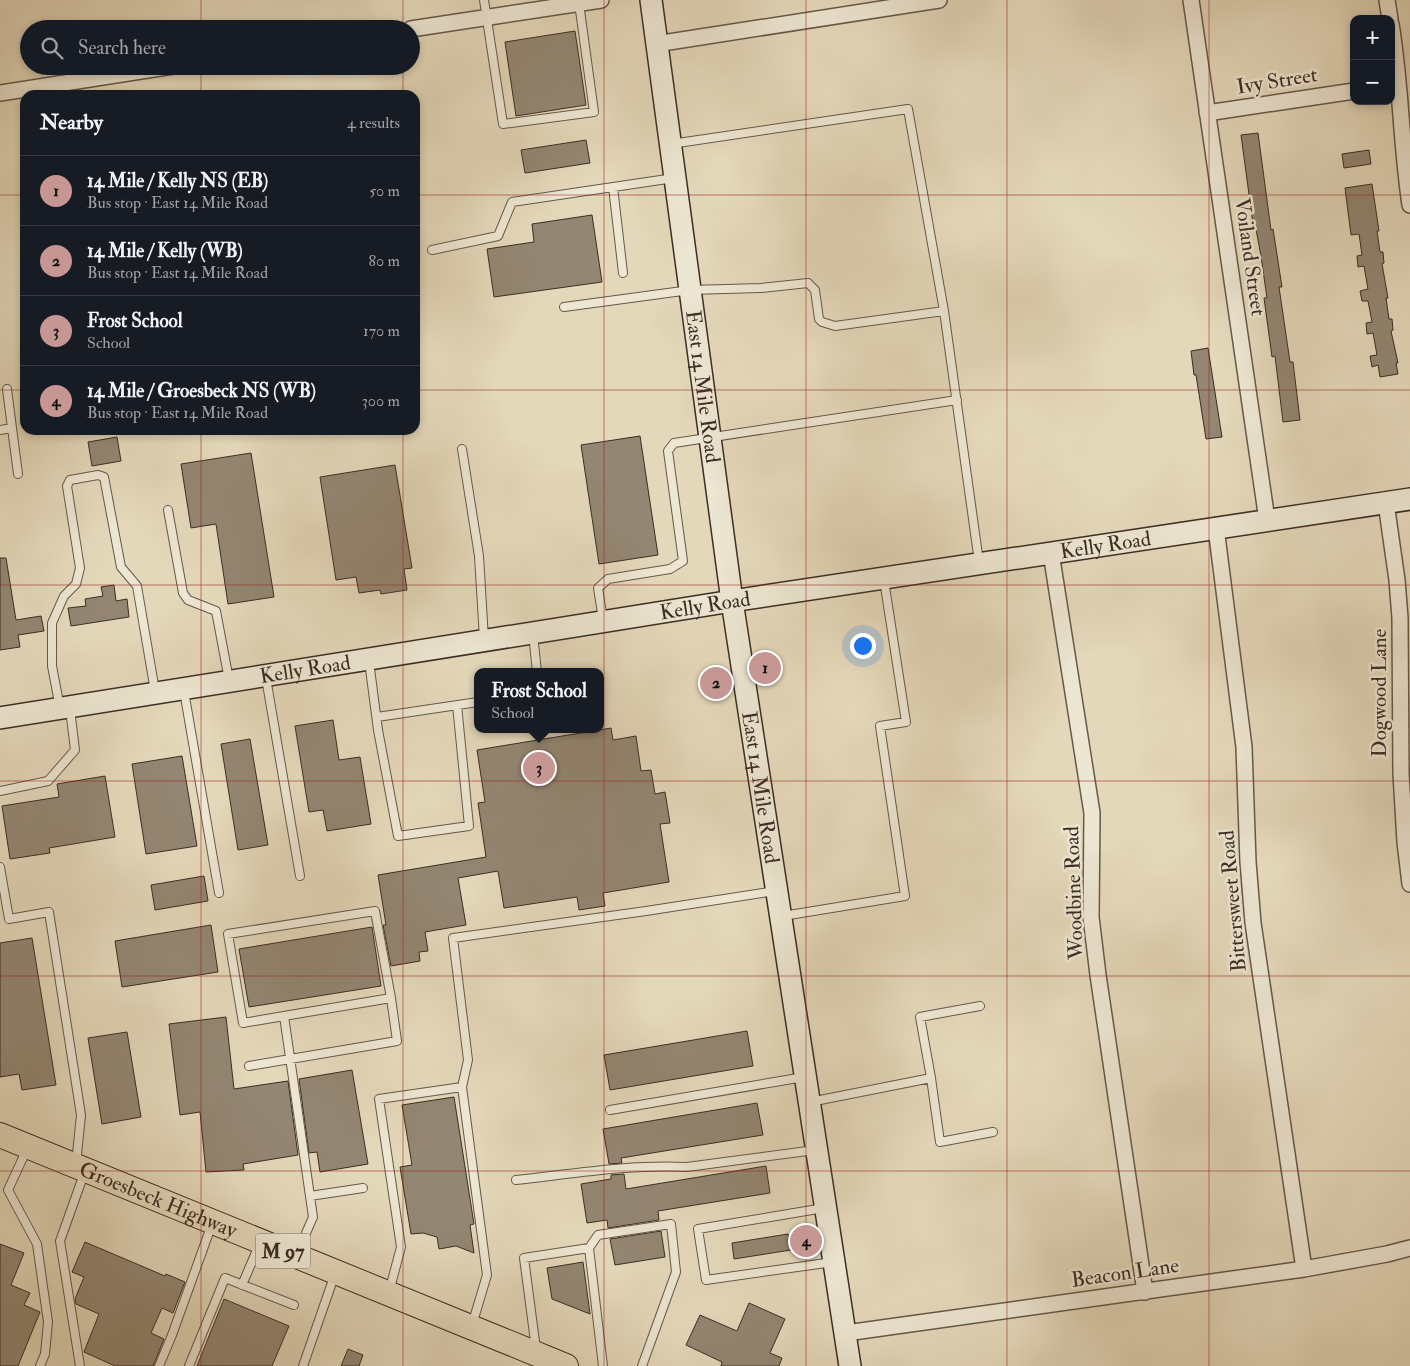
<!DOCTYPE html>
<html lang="en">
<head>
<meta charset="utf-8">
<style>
	body { margin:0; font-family:"IM FELL Double Pica",serif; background:#242831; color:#f1f3f6 }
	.controls { position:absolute; right:15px; top:15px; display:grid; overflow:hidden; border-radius:10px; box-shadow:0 2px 8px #0003 }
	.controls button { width:45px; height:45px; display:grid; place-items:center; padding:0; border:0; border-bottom:1px solid #363941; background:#171b24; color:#f1f3f6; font:25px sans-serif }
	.you { position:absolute; left:862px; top:645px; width:18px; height:18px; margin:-12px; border:4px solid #fff; border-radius:50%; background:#1a73e8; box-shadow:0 0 0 8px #1a73e833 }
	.badge { display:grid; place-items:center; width:32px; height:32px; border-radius:50%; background:#c59692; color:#111; font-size:16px; font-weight:700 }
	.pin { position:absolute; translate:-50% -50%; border:2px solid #fff; box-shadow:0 1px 5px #0006 }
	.popup { position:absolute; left:474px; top:668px; width:130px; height:65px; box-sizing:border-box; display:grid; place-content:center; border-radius:10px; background:#171b24; filter:drop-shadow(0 1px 4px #0005); font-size:16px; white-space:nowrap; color:#9ea1a6 }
	.popup b { font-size:19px; color:#f1f3f6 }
	.popup::after { content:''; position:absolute; left:50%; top:100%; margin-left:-10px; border:10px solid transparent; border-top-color:#171b24 }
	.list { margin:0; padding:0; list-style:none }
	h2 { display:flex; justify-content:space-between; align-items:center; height:65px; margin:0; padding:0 20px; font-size:21px }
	h2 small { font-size:16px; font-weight:400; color:#9ea1a6 }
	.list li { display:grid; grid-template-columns:32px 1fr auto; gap:15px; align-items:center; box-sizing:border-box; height:70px; padding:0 20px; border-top:1px solid #363941 }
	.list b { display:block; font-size:19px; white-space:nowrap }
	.list p { margin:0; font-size:16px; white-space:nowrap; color:#9ea1a6 }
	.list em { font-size:16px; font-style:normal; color:#9ea1a6 }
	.icon { flex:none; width:28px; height:28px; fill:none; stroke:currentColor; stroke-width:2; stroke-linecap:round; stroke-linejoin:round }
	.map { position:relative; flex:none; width:1410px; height:1366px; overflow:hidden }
	.search { position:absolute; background:#171b24; box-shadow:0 2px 8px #0003; left:20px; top:20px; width:400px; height:55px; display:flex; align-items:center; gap:12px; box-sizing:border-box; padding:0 18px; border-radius:28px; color:#9ea1a6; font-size:19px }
	.panel { position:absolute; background:#171b24; box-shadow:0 2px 8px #0003; left:20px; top:90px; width:400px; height:345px; border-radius:15px }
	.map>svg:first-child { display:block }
	.building { fill:#938672; stroke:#3c2d25 }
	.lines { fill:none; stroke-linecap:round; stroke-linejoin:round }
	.lane-casing { stroke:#66584a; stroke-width:10 }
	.street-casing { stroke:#66584a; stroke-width:18 }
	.secondary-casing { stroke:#3c2d25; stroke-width:24 }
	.primary-casing { stroke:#3c2d25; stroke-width:26 }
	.lane { stroke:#ede6d2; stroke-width:8 }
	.street { stroke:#ede6d2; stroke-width:15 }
	.secondary { stroke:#ede6d2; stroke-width:21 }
	.primary { stroke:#e4d8ba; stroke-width:24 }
	.grid { fill:none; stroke:#8f2418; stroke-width:1; stroke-opacity:0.55 }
	.labels { text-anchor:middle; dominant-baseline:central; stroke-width:5; stroke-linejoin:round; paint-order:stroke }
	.shield { fill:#ede6d2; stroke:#716459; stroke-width:1 }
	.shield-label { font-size:20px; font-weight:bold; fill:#3c2d25 }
	.street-label { font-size:21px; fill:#3c2d25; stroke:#ede6d2 }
</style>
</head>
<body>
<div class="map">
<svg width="1410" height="1366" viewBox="0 0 1410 1366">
	<rect width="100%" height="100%" fill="#e4d8ba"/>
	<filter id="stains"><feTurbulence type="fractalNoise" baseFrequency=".004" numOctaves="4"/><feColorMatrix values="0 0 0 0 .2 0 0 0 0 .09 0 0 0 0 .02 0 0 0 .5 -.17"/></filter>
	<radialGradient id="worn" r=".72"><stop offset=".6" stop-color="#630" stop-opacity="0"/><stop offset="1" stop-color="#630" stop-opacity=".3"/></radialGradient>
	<!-- building -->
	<path class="building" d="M575 31 586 105 516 116 505 42Z
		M1258 133 1271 230 1273 229 1282 287H1279L1290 362H1293L1300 420 1283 422 1275 356 1272 357 1264 298H1267L1261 256 1255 224H1253L1241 135Z
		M586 140 590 163 525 173 521 150Z
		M1369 150 1371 164 1344 168 1342 154Z
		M1372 184 1379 231H1377L1380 252H1383L1384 263 1382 264 1388 298H1386L1389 319H1392L1393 330 1391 331 1398 363H1396L1398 374 1380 377 1378 365 1372 367 1370 356 1377 355 1373 333 1367 334 1366 323 1372 322 1368 301H1362L1360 291 1368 289 1364 266 1358 267 1357 256 1362 255 1359 234 1351 235 1345 188Z
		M592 215 602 282 494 297 487 249 534 242 532 224Z
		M1208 348 1222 437 1206 439 1196 375H1194L1191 351Z
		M640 436 658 555 599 564 581 445Z
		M117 437 121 461 92 466 88 442Z
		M251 453 274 597 228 604 216 524 191 528 181 464Z
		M395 465 412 568 404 569 407 590 381 594 380 590 359 593 356 577 336 580 320 477Z
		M0 558H6L16 620 41 616 44 631 18 635 20 647 0 650Z
		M114 585 116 601 127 599 129 617 71 626 68 608 86 606 85 599 103 596 101 587Z
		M333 720 339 760 360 757 371 824 327 831 323 810 309 812 295 726Z
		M611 728 613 740 636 736 641 771 651 770 655 794 665 792 670 823 660 824 669 882 603 893 605 906 579 910 577 897 504 908 498 871 458 878 466 925 425 932 428 951 419 952 420 961 391 966 383 925H386L378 875 486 857 478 803 485 802 477 750Z
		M250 739 268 845 238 850 221 744Z
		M182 756 197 846 146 854 132 764Z
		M105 776 115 837 49 848 50 853 10 859 2 806 59 797 57 784Z
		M204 876 208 901 155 910 151 885Z
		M211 925 218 972 122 987 115 941Z
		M372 927 381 986 249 1007 239 949Z
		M32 938 56 1085 22 1090 19 1074 0 1077V943Z
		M226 1017 234 1089 288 1081 298 1155 243 1164 244 1170 206 1172 200 1112 180 1115 169 1024Z
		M747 1031 753 1066 610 1090 604 1055Z
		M127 1032 141 1117 102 1124 88 1038Z
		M352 1070 368 1164 320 1172 317 1152 309 1153 299 1079Z
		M454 1097 474 1224 470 1225 474 1253 456 1246 439 1249 437 1237 423 1233 411 1234 400 1167 412 1165 402 1105Z
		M757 1103 763 1135 621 1158 622 1163 609 1164 603 1129Z
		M766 1166 770 1193 658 1211 659 1220 608 1228 607 1220 587 1223 581 1184 611 1179V1175L624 1174 626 1189Z
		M661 1231 665 1257 615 1265 610 1239Z
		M788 1234 791 1250 734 1259 732 1243Z
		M85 1242 165 1276 166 1274 185 1282 173 1313 162 1308 151 1333 164 1339 153 1366H115L84 1352 99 1314 76 1304 75 1299 84 1277 72 1272Z
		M0 1244 24 1253 11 1285 30 1293 24 1305 40 1312 18 1366H0Z
		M583 1262 590 1314 552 1299 547 1268Z
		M224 1299 289 1326 272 1366H197Z
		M749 1303 785 1319 770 1353 782 1358 779 1366H721L722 1362 686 1345 700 1315 737 1331Z
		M348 1349 363 1355 359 1366H341Z"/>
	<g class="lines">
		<defs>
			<path id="lane" d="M484 0 503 124 594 112 579 3
				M671 144 908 109 944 311 979 562
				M613 187 623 273
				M432 250 498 236 512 202 674 178
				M564 307 690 290 761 288 808 283 815 290 819 319 822 322 835 326 944 311
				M12 428 18 474
				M0 430 12 428 7 389
				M462 449 479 556 484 639
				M168 510 183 593 188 600 216 611 229 680
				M603 620 598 588 608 579 670 569 683 561 668 451 674 443 957 400
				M533 634 537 672
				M369 661 378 730 398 836 469 826 457 705
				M266 678 300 876
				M184 691 219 893
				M60 708 52 666V623L64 596 76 584 80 568 67 486 70 480 98 475 104 477 121 567 137 586 155 691
				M377 717 478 702
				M0 791 48 781 75 750 70 709
				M0 867 9 919 49 912 81 1115 76 1164
				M783 916 905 896 880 726 906 722 884 580
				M284 1016 243 1023 228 934 375 911 391 998 284 1016 313 1217 297 1254
				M249 1066 397 1041 391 998
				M931 1078 920 1017 980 1006
				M462 1087 468 1060 453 938 646 911 775 891
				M810 1102 931 1078 940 1142 993 1132
				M610 1110 804 1077
				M27 1149 8 1190 37 1244 48 1322 45 1354 40 1366
				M516 1180C572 1174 630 1164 687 1167L815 1150
				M310 1196 363 1188
				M824 1208 698 1229 706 1280 833 1262
				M589 1248 598 1235 671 1224 676 1272 642 1366
				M242 1285 260 1243
				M389 1292 401 1247 379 1099 462 1087 487 1275 472 1325
				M536 1349 524 1258 589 1248 603 1366
				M80 1366 60 1241 85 1171
				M159 1366 172 1335 212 1224
				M189 1366 225 1278 294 1305
				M303 1366 335 1274"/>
			<path id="street" d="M1191 0 1267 520
				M1387 0 1390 19
				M1391 24C1401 84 1401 145 1410 205
				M411 29 601 0
				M656 44 939 0
				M0 93 173 66
				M1207 113 1354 91
				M1386 503 1397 580 1400 618 1401 774 1405 842 1410 884
				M1216 528 1244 747 1248 862 1253 923 1304 1269
				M1051 553 1092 813 1091 917 1098 975 1145 1292
				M846 1333 1304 1269 1387 1254 1410 1248"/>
			<g id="secondary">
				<path id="s1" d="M651 0 732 601 850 1366"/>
				<path id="s2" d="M0 718 732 601 1410 499"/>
			</g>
			<g id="primary">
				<path id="s3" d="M0 1135 566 1366"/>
			</g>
		</defs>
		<!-- lane casing -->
		<use href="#lane" class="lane-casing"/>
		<!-- street casing -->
		<use href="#street" class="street-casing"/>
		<!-- secondary casing -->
		<use href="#secondary" class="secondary-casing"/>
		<!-- primary casing -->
		<use href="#primary" class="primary-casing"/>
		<!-- lane -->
		<use href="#lane" class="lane"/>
		<!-- street -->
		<use href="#street" class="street"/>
		<!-- secondary -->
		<use href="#secondary" class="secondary"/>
		<!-- primary -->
		<use href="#primary" class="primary"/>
	</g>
	<!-- grid -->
	<path class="grid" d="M201 0V29M403 0V29M604 0V1366M806 0V1366M1007 0V1366M1209 0V1366M201 66V95M403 66V95M0 195H25M415 195H1410M0 390H25M415 390H1410M201 430V1366M403 430V1366M0 585H1410M0 781H1410M0 976H1410M0 1171H1410"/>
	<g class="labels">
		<!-- shield labels -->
		<rect class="shield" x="255.5" y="1233.5" width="55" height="35" rx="4"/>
		<g class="shield-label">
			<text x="283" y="1251">M 97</text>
		</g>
		<!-- street labels -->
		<g class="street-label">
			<text transform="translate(1277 81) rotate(-9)">Ivy Street</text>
			<text transform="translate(1250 257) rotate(82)">Voiland Street</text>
			<text stroke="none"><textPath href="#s1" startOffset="390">East 14 Mile Road</textPath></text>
			<text stroke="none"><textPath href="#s2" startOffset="1119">Kelly Road</textPath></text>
			<text stroke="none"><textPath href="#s2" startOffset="714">Kelly Road</textPath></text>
			<text stroke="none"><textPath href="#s2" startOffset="309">Kelly Road</textPath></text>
			<text transform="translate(1379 693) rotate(-90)">Dogwood Lane</text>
			<text stroke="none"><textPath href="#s1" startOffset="795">East 14 Mile Road</textPath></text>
			<text transform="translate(1074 893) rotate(-92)">Woodbine Road</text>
			<text transform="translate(1233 901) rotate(-95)">Bittersweet Road</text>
			<text stroke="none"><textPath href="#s3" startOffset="171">Groesbeck Highway</textPath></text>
			<text transform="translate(1125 1273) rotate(-8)">Beacon Lane</text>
		</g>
	</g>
	<rect width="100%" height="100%" filter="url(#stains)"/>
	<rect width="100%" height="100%" fill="url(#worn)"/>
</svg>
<div class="controls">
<button>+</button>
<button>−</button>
</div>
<div class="you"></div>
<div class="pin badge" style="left:765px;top:668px">1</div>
<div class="pin badge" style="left:716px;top:683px">2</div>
<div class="pin badge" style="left:539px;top:768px">3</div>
<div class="popup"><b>Frost School</b>School</div>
<div class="pin badge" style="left:806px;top:1241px">4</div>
<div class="search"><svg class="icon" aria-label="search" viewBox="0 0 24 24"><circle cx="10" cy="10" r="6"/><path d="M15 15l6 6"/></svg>Search here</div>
<section class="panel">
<h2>Nearby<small>4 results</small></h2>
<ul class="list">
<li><span class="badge">1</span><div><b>14 Mile / Kelly NS (EB)</b><p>Bus stop · East 14 Mile Road</p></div><em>50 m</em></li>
<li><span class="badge">2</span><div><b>14 Mile / Kelly (WB)</b><p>Bus stop · East 14 Mile Road</p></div><em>80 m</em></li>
<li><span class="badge">3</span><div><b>Frost School</b><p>School</p></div><em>170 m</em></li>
<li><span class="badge">4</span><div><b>14 Mile / Groesbeck NS (WB)</b><p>Bus stop · East 14 Mile Road</p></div><em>300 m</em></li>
</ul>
</section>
</div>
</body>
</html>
